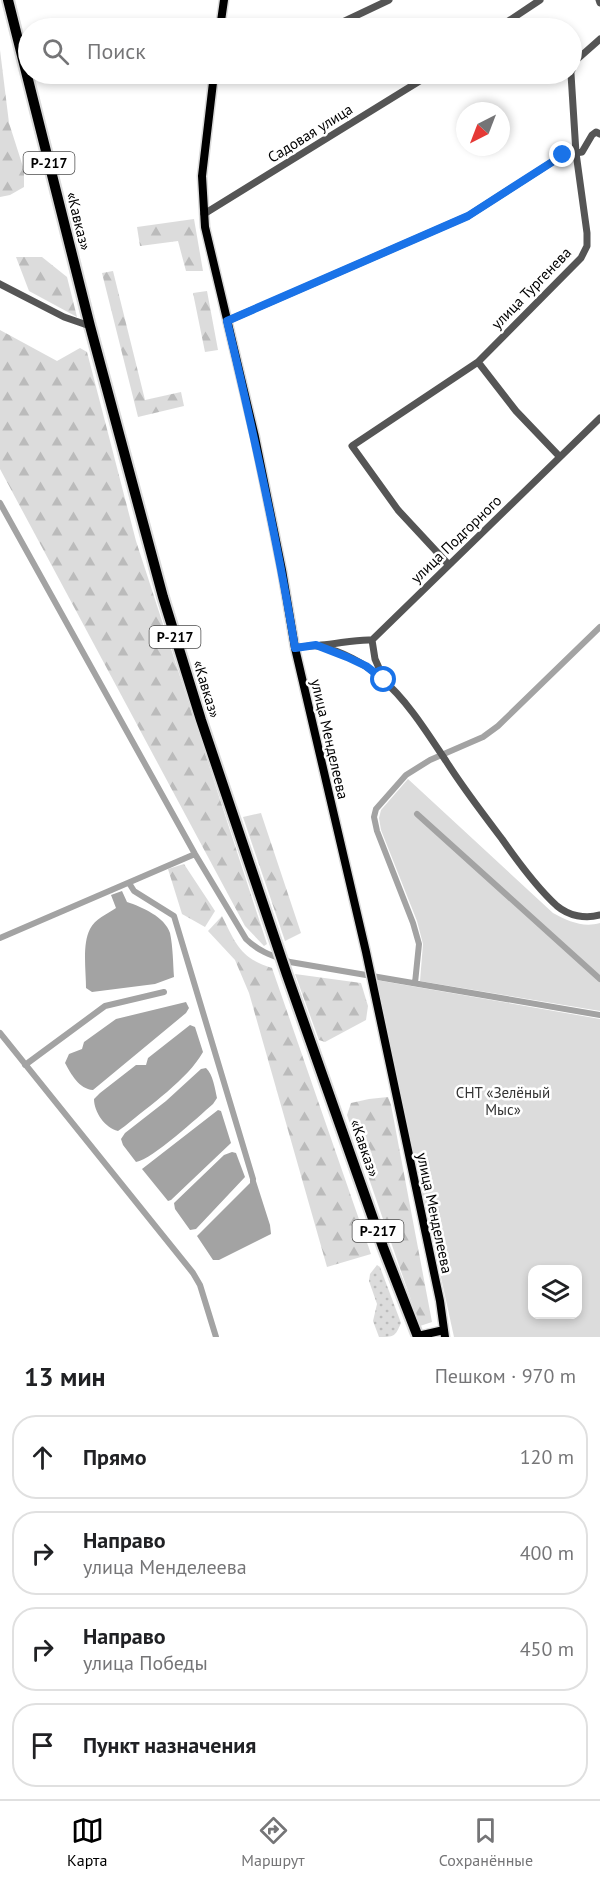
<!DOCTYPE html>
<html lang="ru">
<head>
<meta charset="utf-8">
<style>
	body { margin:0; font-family:"PT Sans",sans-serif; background:#f6f6f6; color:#202124 }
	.controls { position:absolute; right:18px; bottom:18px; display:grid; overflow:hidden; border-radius:12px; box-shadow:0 3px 9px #0003 }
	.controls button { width:54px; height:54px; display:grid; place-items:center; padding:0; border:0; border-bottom:2px solid #e0e0e0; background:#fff; color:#202124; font:30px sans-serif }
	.compass { position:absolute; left:456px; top:102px; width:54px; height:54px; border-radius:50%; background:#fff; box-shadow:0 3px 9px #0003; rotate:222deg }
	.stop { position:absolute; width:18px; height:18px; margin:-14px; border:4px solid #1a73e8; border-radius:50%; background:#fff }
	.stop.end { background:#1a73e8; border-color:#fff; box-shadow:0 2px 6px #0008 }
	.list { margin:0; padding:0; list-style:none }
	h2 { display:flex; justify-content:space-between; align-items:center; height:78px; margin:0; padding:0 24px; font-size:26px }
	h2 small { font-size:20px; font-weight:400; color:#757577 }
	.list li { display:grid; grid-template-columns:39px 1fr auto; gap:18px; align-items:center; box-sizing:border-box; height:84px; margin:0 12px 12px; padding:0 12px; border:2px solid #e0e0e0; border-radius:24px }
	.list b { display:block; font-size:22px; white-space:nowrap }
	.list p { margin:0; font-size:20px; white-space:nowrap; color:#757577 }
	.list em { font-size:20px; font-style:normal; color:#757577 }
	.icon { flex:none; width:33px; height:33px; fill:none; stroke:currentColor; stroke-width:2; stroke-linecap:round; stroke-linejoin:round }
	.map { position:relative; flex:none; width:600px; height:1337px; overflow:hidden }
	.search { position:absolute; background:#fff; box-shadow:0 3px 9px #0003; left:18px; right:18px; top:18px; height:66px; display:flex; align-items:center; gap:15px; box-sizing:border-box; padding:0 21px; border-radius:33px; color:#757577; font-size:22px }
	.sheet { height:462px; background:#fff }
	nav { display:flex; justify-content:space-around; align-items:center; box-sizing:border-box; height:84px; border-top:2px solid #e0e0e0; background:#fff; font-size:16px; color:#757577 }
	nav a { display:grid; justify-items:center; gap:3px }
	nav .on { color:#000 }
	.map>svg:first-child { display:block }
	.grass { fill:url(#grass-dots) }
	.forest { fill:url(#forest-firs) }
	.garden { fill:#dcdcdc; fill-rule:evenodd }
	.water { fill:#a3a3a3 }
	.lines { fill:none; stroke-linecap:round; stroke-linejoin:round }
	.canal { stroke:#a3a3a3; stroke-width:6 }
	.major-casing { stroke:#dbdbdb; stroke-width:11 }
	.highway-casing { stroke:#dbdbdb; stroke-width:14 }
	.minor { stroke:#555; stroke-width:7 }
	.major { stroke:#000; stroke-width:8 }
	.highway { stroke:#000; stroke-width:10 }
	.route { stroke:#1a73e8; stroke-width:8 }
	.labels { text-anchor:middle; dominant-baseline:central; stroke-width:5; stroke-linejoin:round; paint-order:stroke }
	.shield { fill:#fff; stroke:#4c4c4c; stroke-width:1.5 }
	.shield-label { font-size:14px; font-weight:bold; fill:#000 }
	.street-label { font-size:15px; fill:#000; stroke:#fff }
	.park-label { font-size:15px; fill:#333; stroke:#fff }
</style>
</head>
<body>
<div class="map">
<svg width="600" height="1337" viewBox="0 0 600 1337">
	<defs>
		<pattern id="grass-dots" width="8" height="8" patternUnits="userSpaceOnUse" patternTransform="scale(1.5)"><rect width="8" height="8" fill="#dcdcdc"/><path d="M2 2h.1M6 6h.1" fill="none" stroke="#bbb" stroke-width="1.8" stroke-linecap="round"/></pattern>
		<pattern id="forest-firs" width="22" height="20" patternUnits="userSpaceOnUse" patternTransform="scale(1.5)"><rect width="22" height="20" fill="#dcdcdc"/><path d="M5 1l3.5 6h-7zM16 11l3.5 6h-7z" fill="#bbb"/></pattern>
	</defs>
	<rect width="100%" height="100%" fill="#fff"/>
	<!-- grass -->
	<path class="grass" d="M377 1265 380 1267 401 1323C395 1337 394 1337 379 1337L373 1321 377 1304 369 1281 370 1274Z"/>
	<!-- forest -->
	<path class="forest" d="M0 50 9 123 24 170V187L10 195 0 197Z
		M194 219 203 271H186L178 241 140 246 137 227Z
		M16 257H42L67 277 77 317 29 291Z
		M113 271 145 400 181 392 184 406 138 417 102 273Z
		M207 291 218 350 205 352 193 293Z
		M0 330 57 361 80 348 87 352 136 541 267 944 264 946 245 926 0 469Z
		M261 813 301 933 285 941 243 817Z
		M184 864 215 911 205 927 182 914 168 869Z
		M222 916C236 944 240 958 272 968L371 1254 327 1267 249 993 235 960 208 931Z
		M295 974 361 983 368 1006 366 1020 325 1042 319 1040Z
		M388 1097 391 1105 432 1322 420 1326 347 1115 351 1103 369 1099Z"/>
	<!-- garden -->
	<path class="garden" d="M408 779 553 913C568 921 583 928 600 923V1011L420 981 423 944 417 921 381 830 379 818 381 810Z
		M376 980 600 1019V1337H454ZM532 1270H578V1314H532Z"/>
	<!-- water -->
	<path class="water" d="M122 891 127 902C142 907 165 917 170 933 173 947 173 963 174 977L155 984 92 992 86 988C86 971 82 944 90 929 95 919 107 914 116 908L111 895Z
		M186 1002 189 1008 186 1013 93 1090C79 1089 71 1074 65 1063L69 1054 82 1049 84 1042 116 1019Z
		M190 1025 195 1027 203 1052C188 1079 149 1106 125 1126L118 1131C105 1128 94 1112 94 1099L100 1093 136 1065H146L148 1058Z
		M206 1068C213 1074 215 1089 217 1098L213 1104C198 1117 153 1159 136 1162L123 1145 121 1139 125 1133 166 1101 201 1069Z
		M218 1110 221 1111 231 1143 171 1200 168 1201 142 1169Z
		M232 1152 236 1153 245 1177 196 1229 190 1230 175 1209 174 1203 224 1155Z
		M255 1178 270 1225 271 1234 219 1260H213L197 1236 250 1183V1180Z"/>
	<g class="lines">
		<!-- canal -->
		<path class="canal" d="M0 503 195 854 246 939C259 952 273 956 290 962L600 1015
			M417 814 600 979
			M129 883 134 891 174 916 253 1179
			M0 938 195 854
			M415 983 419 944 413 923 377 831 374 817 376 809 406 775 430 760 483 737 498 726 600 627
			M0 1033 193 1273 200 1285 216 1337
			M25 1065 105 1006 164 992"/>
		<defs>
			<path id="major" d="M220 28 224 0
				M214 74 202 176 205 227 255 437 282 570 295 648 366 952 440 1301 445 1337
				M418 1336 444 1330"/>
			<path id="highway" d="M8 0 90 326 163 597 201 720 287 975 383 1247 418 1337"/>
		</defs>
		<!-- major casing -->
		<use href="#major" class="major-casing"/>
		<!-- highway casing -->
		<use href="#highway" class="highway-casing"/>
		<!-- minor -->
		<path class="minor" d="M599 0 600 3
			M330 28 389 0
			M498 28 540 0
			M572 70 573 63 600 39
			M204 214 431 74
			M0 284 64 317 90 326
			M227 321 468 216 563 155 582 152 592 135 596 132 600 134
			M478 362 516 411 560 457
			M449 565 398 510 352 446 478 362 581 258 587 246V233L576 153 571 74
			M372 640 375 659 383 677
			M321 645C338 644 355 639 372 640L600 418
			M295 648C302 647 311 645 318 646 341 651 365 663 382 679 407 700 428 734 446 761 463 788 483 814 502 839 518 862 536 887 557 906 569 916 585 919 600 915"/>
		<!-- major -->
		<use href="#major" class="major"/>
		<!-- highway -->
		<use href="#highway" class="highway"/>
	</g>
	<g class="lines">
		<!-- route -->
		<path class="route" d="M384 680 366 666 347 657 316 645 295 648C277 538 253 430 227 321L468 216 563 155"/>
	</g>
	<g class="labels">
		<!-- shield labels -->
		<g class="shield">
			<rect x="23.5" y="152" width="51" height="22" rx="4.5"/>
			<rect x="149.5" y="626" width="51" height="22" rx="4.5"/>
			<rect x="352.5" y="1220" width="51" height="22" rx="4.5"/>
		</g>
		<g class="shield-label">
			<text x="49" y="163">Р-217</text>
			<text x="175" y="637">Р-217</text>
			<text x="378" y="1231">Р-217</text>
		</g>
		<!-- street labels -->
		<g class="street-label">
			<text transform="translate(310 133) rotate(-32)">Садовая улица</text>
			<text transform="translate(79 221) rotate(76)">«Кавказ»</text>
			<text transform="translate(531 288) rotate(-46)">улица Тургенева</text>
			<text transform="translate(456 539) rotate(-44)">улица Подгорного</text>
			<text transform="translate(207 689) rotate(73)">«Кавказ»</text>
			<text transform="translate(330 739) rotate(77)">улица Менделеева</text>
			<text transform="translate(365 1148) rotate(71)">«Кавказ»</text>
			<text transform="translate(435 1213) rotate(78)">улица Менделеева</text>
		</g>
		<!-- park labels -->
		<g class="park-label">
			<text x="503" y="1092">СНТ «Зелёный<tspan x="503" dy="17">Мыс»</tspan></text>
		</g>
	</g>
</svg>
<div class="controls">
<button><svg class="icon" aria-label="layers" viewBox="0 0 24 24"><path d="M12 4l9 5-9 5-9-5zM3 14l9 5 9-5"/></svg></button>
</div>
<svg class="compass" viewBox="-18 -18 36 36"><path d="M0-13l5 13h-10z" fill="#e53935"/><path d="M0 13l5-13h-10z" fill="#757577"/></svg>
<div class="stop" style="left:384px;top:680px"></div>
<div class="stop end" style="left:563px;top:155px"></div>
<div class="search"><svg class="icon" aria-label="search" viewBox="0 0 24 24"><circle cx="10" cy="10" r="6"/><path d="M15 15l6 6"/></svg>Поиск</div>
</div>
<section class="sheet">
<h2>13 мин<small>Пешком · 970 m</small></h2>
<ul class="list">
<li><svg class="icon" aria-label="ahead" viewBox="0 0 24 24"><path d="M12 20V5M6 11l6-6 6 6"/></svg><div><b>Прямо</b></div><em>120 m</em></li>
<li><svg class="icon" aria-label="right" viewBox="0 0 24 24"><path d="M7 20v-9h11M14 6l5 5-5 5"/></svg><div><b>Направо</b><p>улица Менделеева</p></div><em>400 m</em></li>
<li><svg class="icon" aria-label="right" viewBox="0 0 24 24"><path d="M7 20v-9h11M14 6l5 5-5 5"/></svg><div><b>Направо</b><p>улица Победы</p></div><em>450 m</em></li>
<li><svg class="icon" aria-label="arrive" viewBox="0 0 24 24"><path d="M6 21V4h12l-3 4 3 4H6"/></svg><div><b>Пункт назначения</b></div></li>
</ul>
</section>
<nav>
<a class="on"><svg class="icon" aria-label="map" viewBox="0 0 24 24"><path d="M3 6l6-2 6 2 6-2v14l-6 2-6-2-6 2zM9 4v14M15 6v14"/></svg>Карта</a>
<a><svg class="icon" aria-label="directions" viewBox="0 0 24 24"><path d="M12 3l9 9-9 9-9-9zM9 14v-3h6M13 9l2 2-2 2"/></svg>Маршрут</a>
<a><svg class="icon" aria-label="saved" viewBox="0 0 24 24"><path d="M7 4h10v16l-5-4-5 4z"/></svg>Сохранённые</a>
</nav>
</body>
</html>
